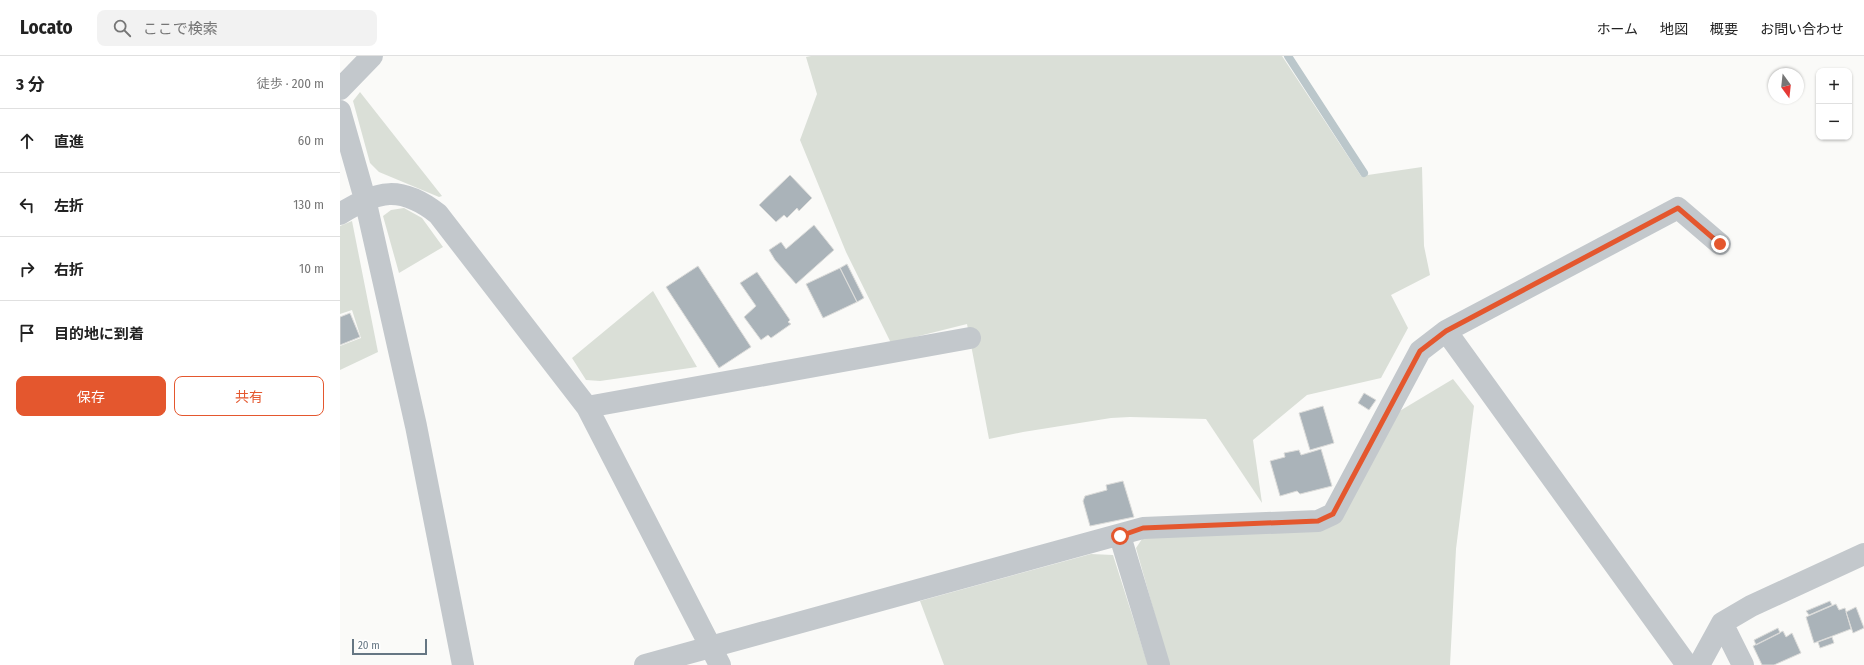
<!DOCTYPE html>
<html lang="ja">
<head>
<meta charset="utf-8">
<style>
	body { margin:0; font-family:"Fira Sans Condensed","Noto Sans JP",sans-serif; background:#f2f2f2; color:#222 }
	.controls { position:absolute; right:12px; top:12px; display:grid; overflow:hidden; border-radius:8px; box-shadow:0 1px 3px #0004 }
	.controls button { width:36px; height:36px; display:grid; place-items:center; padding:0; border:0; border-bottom:1px solid #e0e0e0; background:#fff; color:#222; font:20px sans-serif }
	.compass { position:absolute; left:1428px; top:12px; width:36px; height:36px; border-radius:50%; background:#fff; box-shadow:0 1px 3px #0004; rotate:165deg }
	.scale { position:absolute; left:12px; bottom:10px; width:75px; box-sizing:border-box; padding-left:4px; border:2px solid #657683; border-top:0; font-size:11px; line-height:14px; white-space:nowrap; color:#657683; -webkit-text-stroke:3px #fff; paint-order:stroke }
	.stop { position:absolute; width:12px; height:12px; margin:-9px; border:3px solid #e4572e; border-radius:50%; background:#fff }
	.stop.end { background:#e4572e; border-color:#fff; box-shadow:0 1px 4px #0008 }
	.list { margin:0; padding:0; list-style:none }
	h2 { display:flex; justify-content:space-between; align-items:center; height:52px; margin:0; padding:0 16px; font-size:17px }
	h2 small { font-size:13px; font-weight:400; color:#767676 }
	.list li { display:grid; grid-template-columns:26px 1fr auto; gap:12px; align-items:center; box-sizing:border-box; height:64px; padding:0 16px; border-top:1px solid #e0e0e0 }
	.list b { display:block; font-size:15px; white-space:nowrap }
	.list em { font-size:13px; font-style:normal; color:#767676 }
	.actions { display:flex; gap:8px; padding:12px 16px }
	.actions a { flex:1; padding:9px 0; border:1px solid #e4572e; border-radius:8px; text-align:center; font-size:14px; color:#e4572e }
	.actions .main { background:#e4572e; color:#fff }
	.icon { flex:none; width:22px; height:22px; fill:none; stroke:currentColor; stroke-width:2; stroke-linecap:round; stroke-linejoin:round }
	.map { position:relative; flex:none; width:1524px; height:609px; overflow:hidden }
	header { display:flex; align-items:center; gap:24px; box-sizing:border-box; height:56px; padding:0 20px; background:#fff; border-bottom:1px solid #e0e0e0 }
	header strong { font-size:19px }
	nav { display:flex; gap:22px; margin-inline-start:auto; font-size:14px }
	.search { width:280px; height:36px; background:#f2f2f2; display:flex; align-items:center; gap:10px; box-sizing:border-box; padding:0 14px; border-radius:8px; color:#767676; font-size:15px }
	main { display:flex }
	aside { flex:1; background:#fff }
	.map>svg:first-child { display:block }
	.green { fill:#dadfd7 }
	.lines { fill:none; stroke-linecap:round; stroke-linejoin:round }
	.stream { stroke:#bbc7cb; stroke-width:8 }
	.building { fill:#aab3b9; stroke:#dcdcda }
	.minor { stroke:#c3c8cc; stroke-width:22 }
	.route { stroke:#e4572e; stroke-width:5 }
</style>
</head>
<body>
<header>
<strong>Locato</strong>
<div class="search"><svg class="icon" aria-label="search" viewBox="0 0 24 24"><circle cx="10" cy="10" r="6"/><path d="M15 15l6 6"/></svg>ここで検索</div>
<nav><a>ホーム</a><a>地図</a><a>概要</a><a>お問い合わせ</a></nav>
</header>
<main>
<aside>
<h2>3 分<small>徒歩 · 200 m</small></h2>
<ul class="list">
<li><svg class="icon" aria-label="ahead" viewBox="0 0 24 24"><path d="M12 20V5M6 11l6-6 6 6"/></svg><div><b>直進</b></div><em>60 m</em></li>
<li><svg class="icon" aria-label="left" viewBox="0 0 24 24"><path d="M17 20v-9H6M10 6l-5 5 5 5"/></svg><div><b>左折</b></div><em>130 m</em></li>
<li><svg class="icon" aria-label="right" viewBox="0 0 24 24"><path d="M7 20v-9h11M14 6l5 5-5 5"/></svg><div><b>右折</b></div><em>10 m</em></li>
<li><svg class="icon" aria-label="arrive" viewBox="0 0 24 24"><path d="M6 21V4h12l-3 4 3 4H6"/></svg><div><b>目的地に到着</b></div></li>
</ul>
<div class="actions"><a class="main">保存</a><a>共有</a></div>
</aside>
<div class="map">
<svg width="1524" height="609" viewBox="0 0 1524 609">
	<rect width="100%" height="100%" fill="#fafaf8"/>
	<!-- green -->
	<path class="green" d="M471 0H942L1021 120 1082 111 1084 190 1090 219 1051 239 1068 272 1041 322 967 339 913 384 922 447 866 363 790 361 771 362 683 376 649 383 627 268 551 287 506 196 460 84 477 38 466 1Z
		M20 36 102 140 99 141 39 116 30 107 13 45Z
		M64 152 82 162 103 191 59 217 43 160 51 154Z
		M12 165 38 296 0 314V290L21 282 12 254 0 258V170Z
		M313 235 357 311 260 325 246 324 232 302Z
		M1113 323 1134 350 1116 493 1110 609H829L796 492 804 480 975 474 1058 356Z
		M751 498 773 499 808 609H604L580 545Z"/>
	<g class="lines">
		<!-- stream -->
		<path class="stream" d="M948 0 1024 117"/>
	</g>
	<!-- building -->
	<path class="building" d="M450 119 472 142 459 155 457 152 447 162 444 159 436 166 419 149Z
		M474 169 494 194 456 228 435 204 429 194 441 186 446 193Z
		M507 208 524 242 517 246 500 212Z
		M358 210 411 291 379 312 326 231Z
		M500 212 517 246 483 262 466 228Z
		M417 216 450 264 448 266 451 268 431 282 428 279 421 284 404 261 416 250 400 227Z
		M10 257 20 281 0 289V261Z
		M1024 337 1036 344 1029 354 1018 347Z
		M983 350 994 387 970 394 959 357Z
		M981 393 992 430 960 438 957 435 940 440 930 405 945 401 944 397 959 394 961 399Z
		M783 425 794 461 750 470 743 445 745 440 767 434 766 429Z
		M1490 545 1492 549 1469 559 1466 555Z
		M1496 548 1499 554 1505 552 1511 573 1474 587 1466 561Z
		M1516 551 1524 572 1513 577 1506 556Z
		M1438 572 1440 577 1416 589 1414 584Z
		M1443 575 1446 581 1452 577 1461 597 1434 609H1422L1413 590Z
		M1492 581 1494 587 1480 592 1478 586Z"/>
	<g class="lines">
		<!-- minor -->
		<path class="minor" d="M0 33 32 0
			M0 55 25 143 76 370 123 609
			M0 158C38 134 61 129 98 158L247 351 380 609
			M1106 275 1347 609
			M247 351 630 282
			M780 480 819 609
			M1382 567 1403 609
			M305 609 803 472 978 465 993 458 1080 295 1106 275 1338 152 1380 188
			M1359 609 1382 567 1411 550 1524 498"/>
	</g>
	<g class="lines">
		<!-- route -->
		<path class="route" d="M780 480 803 472 978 465 993 458 1080 295 1106 275 1338 152 1380 188"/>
	</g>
</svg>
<div class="controls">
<button>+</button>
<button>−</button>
</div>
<svg class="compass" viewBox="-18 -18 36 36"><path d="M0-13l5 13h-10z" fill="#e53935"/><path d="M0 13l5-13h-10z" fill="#767676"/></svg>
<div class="scale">20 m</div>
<div class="stop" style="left:780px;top:480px"></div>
<div class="stop end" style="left:1380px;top:188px"></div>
</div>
</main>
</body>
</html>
